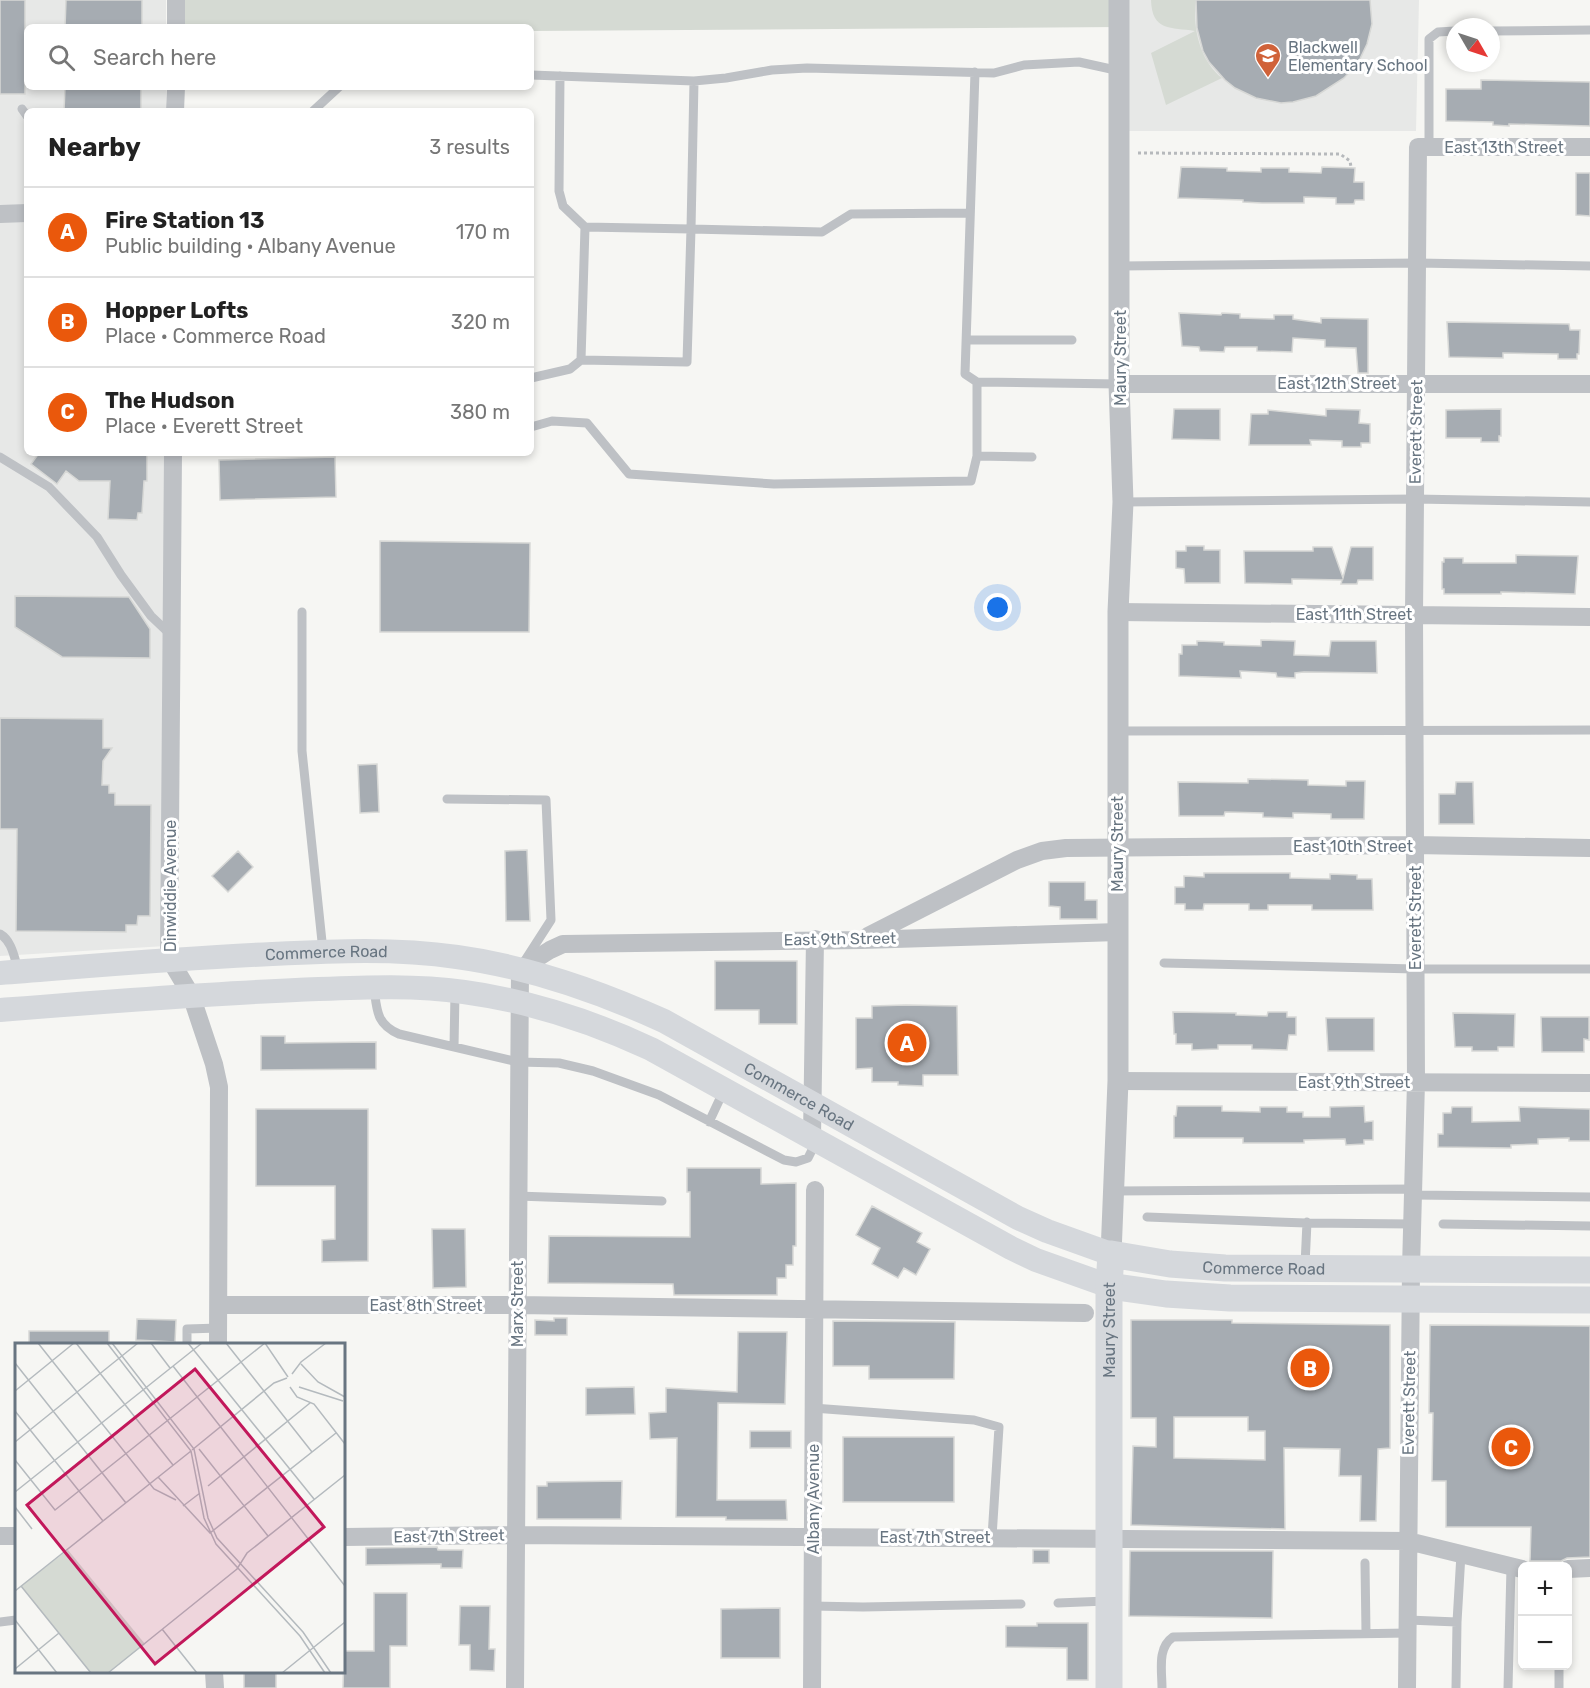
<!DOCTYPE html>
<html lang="en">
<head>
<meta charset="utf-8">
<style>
	body { margin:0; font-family:Rubik,sans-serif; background:#f2f2f2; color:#222 }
	.controls { position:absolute; right:18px; bottom:18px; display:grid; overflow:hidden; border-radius:9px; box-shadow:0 3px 9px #0003 }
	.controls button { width:54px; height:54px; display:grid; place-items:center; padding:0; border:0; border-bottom:2px solid #e0e0e0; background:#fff; color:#222; font:30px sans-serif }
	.compass { position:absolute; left:1446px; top:18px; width:54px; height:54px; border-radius:50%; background:#fff; box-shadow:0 3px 9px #0003; rotate:129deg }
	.you { position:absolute; left:998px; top:608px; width:21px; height:21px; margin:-15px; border:4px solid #fff; border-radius:50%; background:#1a73e8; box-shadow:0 0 0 9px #1a73e833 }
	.badge { display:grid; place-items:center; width:39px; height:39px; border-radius:50%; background:#ea580c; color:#fff; font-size:20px; font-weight:700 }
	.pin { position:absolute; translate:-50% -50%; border:3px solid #fff; box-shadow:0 2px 6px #0006 }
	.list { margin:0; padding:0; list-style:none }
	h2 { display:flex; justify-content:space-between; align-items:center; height:78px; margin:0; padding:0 24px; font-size:26px }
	h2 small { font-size:20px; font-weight:400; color:#767676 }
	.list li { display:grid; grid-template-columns:39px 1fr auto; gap:18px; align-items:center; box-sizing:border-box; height:90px; padding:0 24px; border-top:2px solid #e0e0e0 }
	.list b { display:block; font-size:22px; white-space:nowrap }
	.list p { margin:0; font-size:20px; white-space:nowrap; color:#767676 }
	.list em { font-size:20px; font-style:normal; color:#767676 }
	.icon { flex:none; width:33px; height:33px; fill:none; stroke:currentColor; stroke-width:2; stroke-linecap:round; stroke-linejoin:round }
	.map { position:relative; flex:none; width:1590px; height:1688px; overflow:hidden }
	.search { position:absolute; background:#fff; box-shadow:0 3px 9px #0003; left:24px; top:24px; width:510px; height:66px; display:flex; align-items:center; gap:15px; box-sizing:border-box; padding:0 21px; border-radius:9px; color:#767676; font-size:22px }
	.panel { position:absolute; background:#fff; box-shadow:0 3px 9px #0003; left:24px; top:108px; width:510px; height:348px; border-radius:9px }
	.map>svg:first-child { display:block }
	.built { fill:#e7e8e7 }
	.green { fill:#d5dad3 }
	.building { fill:#a6acb2; stroke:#d7d8d6; stroke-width:1.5; fill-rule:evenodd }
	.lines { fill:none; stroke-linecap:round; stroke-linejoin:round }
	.path { stroke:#b6b9bc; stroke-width:3; stroke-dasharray:3 3; stroke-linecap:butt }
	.service { stroke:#bec1c5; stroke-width:9 }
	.minor { stroke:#bec1c5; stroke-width:18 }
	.tertiary { stroke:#bec1c5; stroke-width:21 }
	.secondary { stroke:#d5d8dc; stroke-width:24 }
	.primary { stroke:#d5d8dc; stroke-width:27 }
	.labels { text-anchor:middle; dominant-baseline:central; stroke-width:6; stroke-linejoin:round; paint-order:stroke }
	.poi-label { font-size:16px; fill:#687581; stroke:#fff; text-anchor:start }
	.street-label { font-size:16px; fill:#687581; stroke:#fff }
	.inset-road { fill:none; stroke:#b4babe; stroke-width:1.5 }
	.view { fill:#c2185b; fill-opacity:0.15; stroke:#c2185b; stroke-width:3 }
	.inset-edge { fill:none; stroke:#687581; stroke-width:3 }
</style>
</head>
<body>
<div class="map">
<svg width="1590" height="1688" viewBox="0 0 1590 1688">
	<rect width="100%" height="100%" fill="#f6f6f3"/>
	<!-- built -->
	<path class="built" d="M0 0H166V27H27V87H166V111H27V453H166V946L0 956Z
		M1119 0H1419L1416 131H1119Z"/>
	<!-- green -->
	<path class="green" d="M175 0H1119V27L531 31V27H175Z
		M1151 0H1196C1192 27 1200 61 1222 78L1166 105 1151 53 1195 31C1171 27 1152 32 1151 0Z"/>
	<!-- building -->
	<path class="building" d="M0 0H25V94H0Z
		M66 0H142V27H65Z
		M1196 0H1370L1372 24 1367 44 1358 63 1344 78 1316 96 1293 102 1281 103 1256 98 1235 88 1225 80 1209 62 1203 51 1197 28Z
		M1481 80 1590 82V126L1509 124V126L1493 125V122L1446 121V89H1481Z
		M65 87H141V111H64Z
		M1181 167 1227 168V171L1261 172V168H1289V172L1321 173 1322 167 1355 168 1354 182H1364V200H1355L1354 204H1336V198L1304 197V203H1262L1243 202V200L1178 198Z
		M1576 173H1590V216L1576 215Z
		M1179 313 1221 315 1222 313 1240 314V318L1274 319V315H1293V319L1321 323V318L1368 319V373H1358L1356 348 1325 347V340L1293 338 1292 352 1257 351V347H1225L1224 352 1200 351 1199 347 1182 346Z
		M1447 322 1569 324 1570 330H1580L1579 354H1577V359H1558V354L1503 353V358L1449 357Z
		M1174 409H1220V440L1172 439Z
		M1326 409 1360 410 1359 423 1370 424V443H1361V447H1342V441L1310 440 1311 445H1249L1251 414H1268V410L1326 416Z
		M1501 409V436H1499V442H1481V438H1446V410Z
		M39 453H147V481H144L142 513H138L137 520 108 519 110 481H79L66 471 57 484 31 464Z
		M335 457 336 497 220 500 219 460Z
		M380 541 530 543 529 632H380Z
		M1186 546H1204V550H1220V583H1185L1184 569 1176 568V551H1186Z
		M1313 547H1332L1343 578 1351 547H1373V580H1358L1357 584H1341L1342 580 1292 579V584L1245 583 1244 551H1313Z
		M1516 555 1578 556 1575 594 1501 592V594H1444V589H1442V562H1444V558H1463V563H1516Z
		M15 596 129 597 150 629V658L62 657 15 627Z
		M1261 640 1295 641 1294 655 1329 656 1331 641H1376L1377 673 1304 672 1295 673V678L1277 677 1276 673 1240 671 1241 678 1179 676V654H1182V645H1197V641L1224 642V645L1261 646Z
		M0 718 103 719V748H112L103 761 102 785H109V793H115V805H151L150 916H138L137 925H126V932L16 931 17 829H0Z
		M377 764 379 812 360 813 358 765Z
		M1248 779 1308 780V785L1346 786V781H1365L1364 819H1331V814L1293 813V818L1263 817V813L1225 812 1224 816H1179L1178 782 1248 783Z
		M1456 782H1473L1474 824H1439V794H1455Z
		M527 850 530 921H506L505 851Z
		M238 851 253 867 228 892 212 876Z
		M1204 873H1290V878L1330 879V874L1357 875V879H1372L1373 910H1312V905H1268V910H1249V904H1204L1203 910H1185V904H1175V887H1184V876L1204 877Z
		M1049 882H1085V900H1097V919H1060V907L1049 906Z
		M715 961H797V1024H759V1010H715Z
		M906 1005 957 1006 958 1075H923V1086L898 1085V1082H872V1068L856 1069V1018H872V1006Z
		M1173 1012 1236 1013V1015L1267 1016 1268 1012H1287V1017H1296V1035H1289L1287 1050 1252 1049V1045H1218V1049L1192 1050V1044H1176V1034H1174Z
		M1453 1013 1515 1014 1514 1047H1498V1051H1472V1047H1455Z
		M1541 1017H1589V1040L1584 1039V1052H1542Z
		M1326 1018H1374V1051H1328Z
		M261 1036H285V1043L376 1042V1069L261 1070Z
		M1177 1106H1222V1111L1260 1112V1107H1287V1112H1303V1117H1330V1107L1364 1106 1365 1122 1373 1121V1140H1364V1144L1346 1145 1345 1139 1304 1140V1143H1243V1138H1174V1116H1176Z
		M1452 1107H1472V1122L1520 1121 1519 1107 1590 1109V1141H1569V1138L1538 1139V1144L1511 1145V1148L1438 1147V1134H1443V1113H1451Z
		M256 1109H368V1261L322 1262V1240L335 1239V1186H256Z
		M687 1168H761V1184L796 1183V1246H793V1265H786V1278H777V1295H674L673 1284 548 1283 549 1236 690 1237V1192H687Z
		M872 1206 922 1233 917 1242 930 1249 916 1275 904 1268 898 1278 872 1264 880 1248 856 1235Z
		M432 1229H465L466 1287 433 1288Z
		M554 1318H567V1335H535V1320L554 1321Z
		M137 1319 176 1320 175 1342 136 1340Z
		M1131 1320H1232V1323L1390 1325V1448L1378 1449 1376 1521H1360L1361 1476H1339L1340 1449 1284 1448 1285 1529 1131 1525 1133 1446 1156 1447V1418H1131ZM1174 1417H1248V1431H1265V1460L1174 1458Z
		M833 1321 955 1322 954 1379H869V1366H833Z
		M1430 1325 1590 1326V1557L1567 1558 1561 1561H1530L1531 1527H1446V1481H1432L1433 1413H1429Z
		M29 1331H109V1344H29Z
		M738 1332H787L785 1404 718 1403 717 1500H786L787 1520H726V1517H676L677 1438 650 1439 649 1413 666 1412V1388L737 1392Z
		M634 1387 635 1414 586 1415V1388Z
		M750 1431H791V1448H750Z
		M843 1437H954V1502H843Z
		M622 1481 621 1519H537V1486H547V1482Z
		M437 1547 438 1550H463L462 1568H441V1564L366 1565V1548Z
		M1033 1550H1049V1563H1033Z
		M1130 1551H1273L1272 1618 1129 1616Z
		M374 1593H407V1646H390V1688H343L344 1651H374Z
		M460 1606H490L489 1649H495L494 1671 470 1670V1645H459Z
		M780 1608V1658H721V1609Z
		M1037 1623H1088V1680H1067V1648L1006 1647V1626H1037Z
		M244 1671H276V1688H244Z"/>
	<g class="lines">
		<!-- path -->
		<path class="path" d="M1138 153 1340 154 1350 161 1351 167"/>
		<!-- service -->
		<path class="service" d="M1491 31 1590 30
			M975 72 965 374 977 382
			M531 75 694 81 726 78 772 70 807 68 994 73 1024 65 1079 62 1120 71
			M560 76 559 191 563 206 585 227 691 229 694 81
			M22 109 27 116
			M313 111 339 87
			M1429 147V39L1438 32 1455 31
			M585 227 581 360 687 362 691 229 822 232 851 214 970 213
			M1120 266 1418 263 1590 266
			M966 340H1072
			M531 378 570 369 581 360
			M531 427 552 421 587 423 629 474 774 484 971 481 977 456V382L1119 384
			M977 456 1032 457
			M0 457 49 487 97 537 121 575 151 616 171 635
			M1123 502 1415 499 1590 502
			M302 612V751L323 951
			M1117 731 1590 730
			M447 799 546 800 551 920 524 962
			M0 934C12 941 14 957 18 969
			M1164 963 1415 969H1590
			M374 988C377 1010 376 1024 399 1034L518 1062 559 1063 593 1071 659 1095 784 1160 796 1162 808 1158 816 1142
			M454 1047 455 993
			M709 1122 724 1090
			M1114 1191 1413 1189
			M1413 1195 1590 1197
			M517 1196 662 1201
			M1147 1217 1306 1223 1412 1224
			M1443 1224 1590 1226
			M1305 1265 1307 1222
			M187 1344V1329L219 1328
			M813 1408 974 1420 999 1427 992 1537
			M1365 1563 1366 1633
			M1058 1603 1106 1601
			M812 1606 863 1607 1021 1604
			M1408 1620 1457 1622 1456 1688
			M0 1622 16 1620
			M1457 1622 1461 1554
			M1162 1688C1162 1670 1157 1648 1173 1637L1408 1633
			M1508 1688 1511 1567
			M1559 1688V1666"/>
		<!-- minor -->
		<path class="minor" d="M176 27V0
			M175 111 176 87
			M0 214 27 213
			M1119 384H1590
			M173 453 169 958 191 995 214 1064 219 1087 218 1344
			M1118 612 1590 617
			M868 936 1017 860 1042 851 1066 848 1414 845 1590 848
			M1118 1081 1590 1083
			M812 1137 815 939
			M219 1305H517L1085 1313
			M0 1536H16
			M344 1537 515 1535 1408 1541 1522 1569
			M1568 1569 1590 1568
			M214 1672 215 1688
			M515 1688 520 969 550 950 563 944 862 940 1118 932
			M812 1688 815 1190
			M1407 1688 1411 1268 1416 1082 1414 615 1418 147H1590"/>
		<!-- tertiary -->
		<path class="tertiary" d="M1111 1254 1118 1081V612L1123 502 1119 384V0"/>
		<!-- secondary -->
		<g class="secondary">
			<path id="s1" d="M0 973C91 966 181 958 272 954 334 951 395 948 457 957 530 967 598 991 664 1021L1018 1218 1047 1231 1111 1254"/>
			<path d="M0 1010C99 1002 197 994 296 990 351 988 409 984 464 992 530 1001 591 1021 651 1049L1011 1248 1036 1260 1109 1286"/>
		</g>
		<!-- primary -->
		<g class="primary">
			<path d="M1109 1286 1166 1294 1230 1298 1590 1300"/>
			<path id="s2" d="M1109 1688V1286L1111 1254 1170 1264 1225 1268 1590 1270"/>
		</g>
	</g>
	<!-- icons -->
	<defs>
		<symbol id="school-pin" viewBox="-11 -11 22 30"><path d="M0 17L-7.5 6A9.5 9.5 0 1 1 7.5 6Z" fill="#d06239" stroke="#fff"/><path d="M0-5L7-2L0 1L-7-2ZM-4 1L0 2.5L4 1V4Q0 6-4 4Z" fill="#fff"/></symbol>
	</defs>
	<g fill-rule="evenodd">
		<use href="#school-pin" x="1253" y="41" width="30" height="40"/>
	</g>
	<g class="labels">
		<!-- poi labels -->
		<g class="poi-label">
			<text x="1288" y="47">Blackwell<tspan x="1288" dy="18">Elementary School</tspan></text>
		</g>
		<!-- street labels -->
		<g class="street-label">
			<text x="1504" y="147">East 13th Street</text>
			<text transform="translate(1120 358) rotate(-90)">Maury Street</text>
			<text x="1337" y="383">East 12th Street</text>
			<text transform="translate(1416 432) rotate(-89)">Everett Street</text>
			<text x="1354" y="614">East 11th Street</text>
			<text transform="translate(1117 844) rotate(-90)">Maury Street</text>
			<text x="1353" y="846">East 10th Street</text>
			<text transform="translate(170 886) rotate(-90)">Dinwiddie Avenue</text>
			<text transform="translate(1415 918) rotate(-90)">Everett Street</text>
			<text transform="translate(840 939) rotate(-1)">East 9th Street</text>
			<text stroke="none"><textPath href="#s1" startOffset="327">Commerce Road</textPath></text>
			<text x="1354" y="1082">East 9th Street</text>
			<text stroke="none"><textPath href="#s1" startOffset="830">Commerce Road</textPath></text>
			<text stroke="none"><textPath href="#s2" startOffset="588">Commerce Road</textPath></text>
			<text transform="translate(517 1304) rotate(-90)">Marx Street</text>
			<text x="426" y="1305">East 8th Street</text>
			<text stroke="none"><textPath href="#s2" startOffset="358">Maury Street</textPath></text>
			<text transform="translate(1409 1403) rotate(-89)">Everett Street</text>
			<text transform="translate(813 1499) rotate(-90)">Albany Avenue</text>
			<text transform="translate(449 1536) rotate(-1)">East 7th Street</text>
			<text x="935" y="1537">East 7th Street</text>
		</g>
	</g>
	<!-- overview -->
	<g transform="translate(15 1343)">
		<rect width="330" height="330" fill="#f6f6f3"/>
		<path d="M53 207 130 301 93 330H76L6 243Z" fill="#d5dad3"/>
		<path class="inset-road" d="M23 0 139 146 161 157M61 0 158 122M92 0 176 108 189 175 201 201 285 293 310 330M97 0 179 106 193 175 202 195 288 289 316 330M136 0 155 25M173 0 299 156M211 0 297 109M0 20 111 160M286 21 303 39 330 54M158 23 330 243M277 31 286 19 311 0M275 44 282 54 299 61 330 101M284 44 328 58M0 48 59 0M0 68 88 178M0 99 123 0M184 106 253 193M177 107 259 40 272 35M0 117 40 167 250 0 273 34M143 134 195 190 321 90M193 143 295 60M0 149 187 0M168 163 185 150M0 164 17 186M6 243 76 330M0 248 176 108M0 277 42 330M147 286 182 330M0 326 44 290M93 330 222 226 232 210 330 132M267 330 330 279"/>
		<path class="view" d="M180 26 309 184 140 321 12 162Z"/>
		<rect width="330" height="330" class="inset-edge"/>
	</g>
</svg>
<div class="controls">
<button>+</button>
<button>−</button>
</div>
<svg class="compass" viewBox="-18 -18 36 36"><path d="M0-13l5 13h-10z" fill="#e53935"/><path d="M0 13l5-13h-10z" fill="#767676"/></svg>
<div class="you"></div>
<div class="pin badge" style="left:907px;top:1043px">A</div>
<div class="pin badge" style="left:1310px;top:1368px">B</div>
<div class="pin badge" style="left:1511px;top:1447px">C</div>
<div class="search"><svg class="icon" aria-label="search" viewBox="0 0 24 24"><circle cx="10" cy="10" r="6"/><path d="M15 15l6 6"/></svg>Search here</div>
<section class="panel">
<h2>Nearby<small>3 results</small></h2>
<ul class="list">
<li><span class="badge">A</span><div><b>Fire Station 13</b><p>Public building · Albany Avenue</p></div><em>170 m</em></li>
<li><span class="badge">B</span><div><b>Hopper Lofts</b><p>Place · Commerce Road</p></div><em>320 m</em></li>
<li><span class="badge">C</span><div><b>The Hudson</b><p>Place · Everett Street</p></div><em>380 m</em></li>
</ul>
</section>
</div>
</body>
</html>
